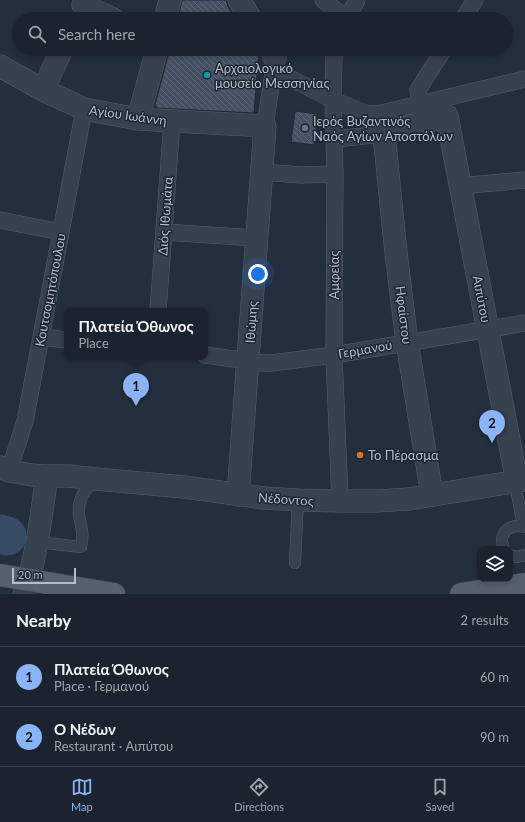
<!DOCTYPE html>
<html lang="en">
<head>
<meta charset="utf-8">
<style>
	body { margin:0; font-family:Lato,sans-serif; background:#242b36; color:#f1f3f6 }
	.controls { position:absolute; right:12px; bottom:12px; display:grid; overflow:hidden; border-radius:8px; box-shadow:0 2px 6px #0003 }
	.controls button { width:36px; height:36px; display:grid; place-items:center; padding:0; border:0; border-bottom:1px solid #39404a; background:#1b232e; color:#f1f3f6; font:20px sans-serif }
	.scale { position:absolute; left:12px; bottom:10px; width:64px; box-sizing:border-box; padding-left:4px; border:2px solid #b4bcc9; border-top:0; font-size:11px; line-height:14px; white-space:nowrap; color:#b4bcc9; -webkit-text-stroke:3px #1d2633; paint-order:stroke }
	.you { position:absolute; left:258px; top:274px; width:14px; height:14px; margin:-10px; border:3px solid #fff; border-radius:50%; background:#1a73e8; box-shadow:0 0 0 6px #1a73e833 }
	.badge { display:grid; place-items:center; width:26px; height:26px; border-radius:50%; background:#8ab4f8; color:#111; font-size:13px; font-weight:700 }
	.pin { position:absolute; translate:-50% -33px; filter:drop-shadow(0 1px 2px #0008) }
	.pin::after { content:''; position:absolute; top:21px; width:14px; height:12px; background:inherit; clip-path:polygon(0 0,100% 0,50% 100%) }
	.popup { position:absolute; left:64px; top:308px; width:144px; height:52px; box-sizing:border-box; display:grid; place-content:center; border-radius:8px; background:#1b232e; filter:drop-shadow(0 1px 3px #0005); font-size:13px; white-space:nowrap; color:#a0a4aa }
	.popup b { font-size:15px; color:#f1f3f6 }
	.popup::after { content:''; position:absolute; left:50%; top:100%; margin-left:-8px; border:8px solid transparent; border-top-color:#1b232e }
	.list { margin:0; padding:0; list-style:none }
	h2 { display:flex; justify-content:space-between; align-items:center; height:52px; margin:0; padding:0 16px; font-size:17px }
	h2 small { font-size:13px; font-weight:400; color:#a0a4aa }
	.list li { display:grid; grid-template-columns:26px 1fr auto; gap:12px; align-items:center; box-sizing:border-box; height:60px; padding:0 16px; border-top:1px solid #39404a }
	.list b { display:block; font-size:15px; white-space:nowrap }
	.list p { margin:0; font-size:13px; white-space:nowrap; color:#a0a4aa }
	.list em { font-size:13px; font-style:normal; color:#a0a4aa }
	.icon { flex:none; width:22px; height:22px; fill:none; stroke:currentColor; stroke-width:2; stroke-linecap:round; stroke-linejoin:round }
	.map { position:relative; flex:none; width:525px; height:594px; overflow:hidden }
	.search { position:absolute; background:#1b232e; box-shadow:0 2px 6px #0003; left:12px; right:12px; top:12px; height:44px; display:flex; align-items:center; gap:10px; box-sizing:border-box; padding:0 14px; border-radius:22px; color:#a0a4aa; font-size:15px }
	.sheet { height:172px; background:#1b232e }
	nav { display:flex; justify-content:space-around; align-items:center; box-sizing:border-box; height:56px; border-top:1px solid #39404a; background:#1b232e; font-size:11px; color:#a0a4aa }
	nav a { display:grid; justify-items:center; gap:2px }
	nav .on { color:#8ab4f8 }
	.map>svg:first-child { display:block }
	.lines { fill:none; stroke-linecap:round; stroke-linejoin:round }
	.river { stroke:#394c67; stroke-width:39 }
	.building { fill:url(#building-back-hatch); stroke:#1f2835 }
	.service-casing { stroke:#565f6c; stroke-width:12 }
	.pedestrian-casing { stroke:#565f6c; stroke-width:17 }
	.minor-casing { stroke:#565f6c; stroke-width:23 }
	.tertiary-casing { stroke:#565f6c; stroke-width:23 }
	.primary-casing { stroke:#414a57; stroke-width:23 }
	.service { stroke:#38414e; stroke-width:11 }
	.pedestrian { stroke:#38414e; stroke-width:16 }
	.minor { stroke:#38414e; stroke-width:22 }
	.tertiary { stroke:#38414e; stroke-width:22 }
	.primary { stroke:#56606e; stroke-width:22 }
	.culture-dot { fill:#0f9aa8; stroke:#1d2633; stroke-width:1.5 }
	.worship-dot { fill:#6b7280; stroke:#1d2633; stroke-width:1.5 }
	.food-dot { fill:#e8710a; stroke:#1d2633; stroke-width:1.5 }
	.labels { text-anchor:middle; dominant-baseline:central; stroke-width:3; stroke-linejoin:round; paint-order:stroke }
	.poi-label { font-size:13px; fill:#b4bcc9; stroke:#1d2633; text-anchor:start }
	.street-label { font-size:13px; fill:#b4bcc9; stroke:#1d2633 }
</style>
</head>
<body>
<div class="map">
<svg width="525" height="594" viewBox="0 0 525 594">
	<defs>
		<pattern id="building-back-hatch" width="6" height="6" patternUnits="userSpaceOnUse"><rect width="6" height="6" fill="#455162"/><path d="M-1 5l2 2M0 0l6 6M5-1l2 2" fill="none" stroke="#5d6877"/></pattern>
	</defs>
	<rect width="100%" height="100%" fill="#242f3e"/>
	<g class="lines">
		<!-- river -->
		<path class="river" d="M0 534 7 536"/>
	</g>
	<!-- building -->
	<path class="building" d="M182 0H226L228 7 236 19H178Z
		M169 49H259L254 113 157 108 155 105 169 52Z
		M295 111 318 114 314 145 291 142Z"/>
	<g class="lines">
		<defs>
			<path id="service" d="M515 483 523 526
				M37 542 81 547C82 542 83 536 82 531 80 519 76 508 82 496 85 490 91 485 96 479
				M504 549C497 533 510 523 525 527
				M510 555 517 557 525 555
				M295 563 298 500"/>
			<path id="pedestrian" d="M323 0 347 19
				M347 19 357 0
				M463 19 475 0
				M336 49 334 56 333 100 335 174 334 355 340 501
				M274 70 333 100 365 113 372 114 382 113 525 79
				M421 114 418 90 444 49
				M265 126 275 60
				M334 139 384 134
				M262 172 301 175 335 174
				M460 186 525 180
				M0 220 61 232
				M164 232 257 238
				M158 311 172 121
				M41 337 67 340
				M205 355 263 363H271L334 355 525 323
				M9 471 25 421 61 232 84 109"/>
			<path id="minor" d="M239 0 251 19
				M83 5 113 19
				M165 19 170 0
				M271 49 275 58
				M0 66 43 90 84 109 138 119 265 126 238 495
				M43 90 62 49
				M138 119 157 49
				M432 495 407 342 395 244 384 134 447 116 517 482"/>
			<path id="tertiary" d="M0 467 9 471 32 475 47 476H68L96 479 184 487 264 498 298 500 340 501H377L409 499 525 480
				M24 594C37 556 41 516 47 476"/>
			<path id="primary" d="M0 575 114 594
				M461 594 525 584"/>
		</defs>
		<!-- service casing -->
		<use href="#service" class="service-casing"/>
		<!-- pedestrian casing -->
		<use href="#pedestrian" class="pedestrian-casing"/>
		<!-- minor casing -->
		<use href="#minor" class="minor-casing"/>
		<!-- tertiary casing -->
		<use href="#tertiary" class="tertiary-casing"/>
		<!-- primary casing -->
		<use href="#primary" class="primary-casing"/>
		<!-- service -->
		<use href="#service" class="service"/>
		<!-- pedestrian -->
		<use href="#pedestrian" class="pedestrian"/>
		<!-- minor -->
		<use href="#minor" class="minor"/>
		<!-- tertiary -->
		<use href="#tertiary" class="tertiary"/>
		<!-- primary -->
		<use href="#primary" class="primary"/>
	</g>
	<!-- markers -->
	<circle class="culture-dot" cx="207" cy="75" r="4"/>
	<circle class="worship-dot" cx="305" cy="128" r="4"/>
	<circle class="food-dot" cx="360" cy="455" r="4"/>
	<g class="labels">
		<!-- poi labels -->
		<g class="poi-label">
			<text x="215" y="68">Αρχαιολογικό<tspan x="215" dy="15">μουσείο Μεσσηνίας</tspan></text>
			<text x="313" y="121">Ιερός Βυζαντινός<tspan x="313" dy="15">Ναός Αγίων Αποστόλων</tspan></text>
			<text x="368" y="455">Το Πέρασμα</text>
		</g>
		<!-- street labels -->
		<g class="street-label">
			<text transform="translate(128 115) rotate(8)">Αγίου Ιωάννη</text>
			<text transform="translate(165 216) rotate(-86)">Διός Ιθωμάτα</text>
			<text transform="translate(334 275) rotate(-90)">Αμφείας</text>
			<text transform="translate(50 290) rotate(-79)">Κουτσομητόπουλου</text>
			<text transform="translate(482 299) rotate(79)">Αιπύτου</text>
			<text transform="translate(404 315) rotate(83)">Ηφαίστου</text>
			<text transform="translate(251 322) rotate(-86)">Ιθώμης</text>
			<text transform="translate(365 349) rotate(-10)">Γερμανού</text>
			<text transform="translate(286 499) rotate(4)">Νέδοντος</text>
		</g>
	</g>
</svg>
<div class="controls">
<button><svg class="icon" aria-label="layers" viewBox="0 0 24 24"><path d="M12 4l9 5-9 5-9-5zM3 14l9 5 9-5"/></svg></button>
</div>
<div class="scale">20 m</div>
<div class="you"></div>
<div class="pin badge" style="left:136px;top:406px">1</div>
<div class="popup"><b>Πλατεία Όθωνος</b>Place</div>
<div class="pin badge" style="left:492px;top:443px">2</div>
<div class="search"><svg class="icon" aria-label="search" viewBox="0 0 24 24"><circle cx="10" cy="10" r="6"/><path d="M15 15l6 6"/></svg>Search here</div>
</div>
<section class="sheet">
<h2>Nearby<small>2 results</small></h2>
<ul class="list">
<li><span class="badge">1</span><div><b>Πλατεία Όθωνος</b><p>Place · Γερμανού</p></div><em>60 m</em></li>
<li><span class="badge">2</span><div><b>Ο Νέδων</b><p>Restaurant · Αιπύτου</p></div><em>90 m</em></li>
</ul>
</section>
<nav>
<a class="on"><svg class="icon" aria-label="map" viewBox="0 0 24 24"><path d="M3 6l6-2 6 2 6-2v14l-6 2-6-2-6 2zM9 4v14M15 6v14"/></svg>Map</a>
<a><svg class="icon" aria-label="directions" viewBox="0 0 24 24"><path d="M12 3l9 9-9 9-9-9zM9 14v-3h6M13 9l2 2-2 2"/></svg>Directions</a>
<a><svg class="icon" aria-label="saved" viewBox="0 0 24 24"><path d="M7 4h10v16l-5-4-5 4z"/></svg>Saved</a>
</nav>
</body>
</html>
